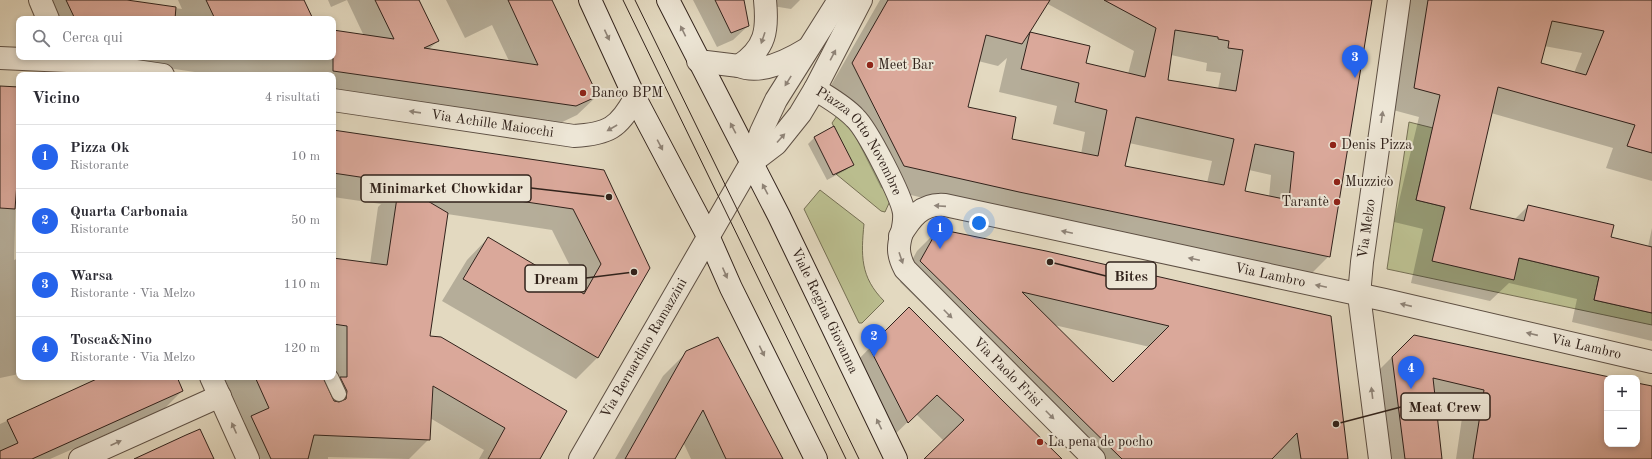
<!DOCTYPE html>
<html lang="it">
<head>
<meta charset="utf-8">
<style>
	body { margin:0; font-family:"Old Standard TT",serif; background:#f2f2f3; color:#2b2b33 }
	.controls { position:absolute; right:12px; bottom:12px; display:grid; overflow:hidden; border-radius:8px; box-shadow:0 2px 6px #0003 }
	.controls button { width:36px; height:36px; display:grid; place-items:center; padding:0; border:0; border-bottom:1px solid #e1e1e2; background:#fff; color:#2b2b33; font:20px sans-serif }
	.you { position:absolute; left:979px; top:223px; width:14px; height:14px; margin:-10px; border:3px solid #fff; border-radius:50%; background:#1a73e8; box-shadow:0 0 0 6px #1a73e833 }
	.badge { display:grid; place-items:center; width:26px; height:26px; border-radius:50%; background:#2563eb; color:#fff; font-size:13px; font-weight:700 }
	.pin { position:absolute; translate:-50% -33px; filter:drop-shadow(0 1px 2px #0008) }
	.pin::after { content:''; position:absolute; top:21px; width:14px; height:12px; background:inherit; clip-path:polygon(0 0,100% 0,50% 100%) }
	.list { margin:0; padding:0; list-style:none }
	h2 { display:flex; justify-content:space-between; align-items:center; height:52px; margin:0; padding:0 16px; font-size:17px }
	h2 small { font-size:13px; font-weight:400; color:#7c7c81 }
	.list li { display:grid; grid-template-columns:26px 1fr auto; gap:12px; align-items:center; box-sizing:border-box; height:64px; padding:0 16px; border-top:1px solid #e1e1e2 }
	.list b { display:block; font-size:15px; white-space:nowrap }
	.list p { margin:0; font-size:13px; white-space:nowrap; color:#7c7c81 }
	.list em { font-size:13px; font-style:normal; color:#7c7c81 }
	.icon { flex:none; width:22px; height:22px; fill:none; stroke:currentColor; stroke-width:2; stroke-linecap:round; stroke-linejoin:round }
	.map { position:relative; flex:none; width:1652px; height:459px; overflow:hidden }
	.search { position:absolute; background:#fff; box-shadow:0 2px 6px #0003; left:16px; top:16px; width:320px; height:44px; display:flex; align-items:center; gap:10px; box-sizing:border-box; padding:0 14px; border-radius:8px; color:#7c7c81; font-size:15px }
	.panel { position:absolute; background:#fff; box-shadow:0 2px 6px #0003; left:16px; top:72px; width:320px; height:308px; border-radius:8px }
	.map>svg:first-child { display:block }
	.green { fill:#babd8e; stroke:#767054 }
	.shadow { fill:#0003; fill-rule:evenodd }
	.building { fill:#daa89a; stroke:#31221b; fill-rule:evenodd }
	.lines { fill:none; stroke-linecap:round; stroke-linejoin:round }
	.lane-casing { stroke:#5e5044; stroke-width:16 }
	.street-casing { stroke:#5e5044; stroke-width:24 }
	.secondary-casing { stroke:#31221b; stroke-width:24 }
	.lane { stroke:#ede6d6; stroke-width:14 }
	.street { stroke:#ede6d6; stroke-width:22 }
	.secondary { stroke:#ede6d6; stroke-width:22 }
	.tram { stroke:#31221b; stroke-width:1 }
	.oneway { fill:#8f8478 }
	.poi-dot { fill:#8f2418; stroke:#ede6d6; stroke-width:1.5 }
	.labels { text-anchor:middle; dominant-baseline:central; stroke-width:4; stroke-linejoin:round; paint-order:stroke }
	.poi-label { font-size:14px; fill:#31221b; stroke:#ede6d6; text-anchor:start }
	.street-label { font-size:14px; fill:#31221b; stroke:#ede6d6 }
	.leader { fill:none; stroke:#31221b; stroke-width:1.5 }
	.callout-dot { fill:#31221b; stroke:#ede6d6; stroke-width:1.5 }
	.callout { fill:#ede6d6; stroke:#31221b; stroke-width:1.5 }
	.callout-label { font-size:15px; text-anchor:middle; font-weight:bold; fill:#31221b }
</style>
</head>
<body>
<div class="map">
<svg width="1652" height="459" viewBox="0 0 1652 459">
	<rect width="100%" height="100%" fill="#e3d9c0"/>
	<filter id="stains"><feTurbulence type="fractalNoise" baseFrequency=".005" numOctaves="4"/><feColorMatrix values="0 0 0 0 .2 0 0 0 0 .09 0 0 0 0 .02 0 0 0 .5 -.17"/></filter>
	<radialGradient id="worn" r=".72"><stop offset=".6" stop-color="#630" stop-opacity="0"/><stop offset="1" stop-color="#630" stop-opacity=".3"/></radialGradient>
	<!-- green -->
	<path class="green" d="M839 113 851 124 890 201 885 212 881 211 836 174 853 165 832 123Z
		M1409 122 1433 128 1416 200 1445 207 1433 261 1519 258 1599 277 1594 300 1652 313V325L1387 269Z
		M820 190 864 224C861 255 860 277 884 301L862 323H859L804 209Z"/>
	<!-- shadow -->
	<path class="shadow" d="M37 0H120L182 9 178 0H303L297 19H46Z
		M328 0H347L331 7Z
		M347 0H418L438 41 429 49 509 61 492 25 465 38 446 0H551L597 96 577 115 556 125 333 92V75H215L93 57H333V31L364 36Z
		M693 0H743L748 26 733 40 717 47Z
		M760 0H800L791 9 760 4Z
		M880 0H1370L1329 256 1306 279 996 215 881 188 830 87ZM1046 3 1134 51 1128 74 1084 64 1088 46 1028 32ZM1171 55 1207 63 1206 71 1221 73 1218 89 1167 81ZM1007 58 999 92 1057 106 1053 124 1085 132 1081 154 1010 139 967 108 978 61 998 66ZM1129 143 1212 161 1207 183 1124 167ZM1249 170 1271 175 1269 197 1244 192Z
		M1409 0H1652V181L1606 168 1613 148 1491 113 1469 210 1514 220 1528 206 1610 238 1648 247 1652 228V341L1572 322 1577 299 1509 283 1490 301 1411 283 1423 229 1394 222 1419 117 1393 110ZM1544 46 1582 53 1574 73 1539 64Z
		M0 87 19 88V201L16 195 14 260 19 258V374L0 378Z
		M833 128 852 165 846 170 827 180 808 144 814 138Z
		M333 130 603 171 649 268 597 358 576 379 442 301 467 260 488 238 577 291 580 286 552 230 447 214 429 337 538 459H479L484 450 430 418 429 439 409 459 328 457V459H240L230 438 245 423 224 377H317L326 396V377H333V259L370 264 378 207 381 204 333 197Z
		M938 230 1330 317 1347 459H1080L900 282 917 251ZM1054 325 1150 347 1113 384Z
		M909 308 1061 459H925L944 441 916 414 887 442 850 368Z
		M687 352 782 459H691L683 442 673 459H615L663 376Z
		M1392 357 1609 378H1607V444H1637V384L1652 387V459H1456L1463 411 1435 405 1441 459H1381L1370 379Z
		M104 377H176L182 391 164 409 50 459H0V424Z"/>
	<!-- building -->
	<path class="building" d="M66 0H127L176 7 175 19H75Z
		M206 0H304L313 19H215Z
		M375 0H419L439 41 424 48 538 65 508 0H552L598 96 576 106 333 71V30L394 39Z
		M715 0H744L749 26 731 33Z
		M888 0H1050L1030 32 1090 46 1086 63 1145 77 1156 28 1104 0H1372L1330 257 1019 192 904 166 852 63ZM1175 30 1218 37V39L1229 41 1228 48 1243 50 1236 91 1168 80ZM1030 32 1021 69 1079 83 1075 102 1107 110 1098 156 1012 139 1016 117 968 107 986 35 1022 44ZM1136 117 1234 139 1224 185 1125 166ZM1255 144 1294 152 1289 200 1245 191Z
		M1428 0H1652V153L1627 146 1635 125 1498 87 1470 209 1524 221 1528 205 1614 225 1611 237 1652 247V313L1594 300 1599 277 1519 258 1514 280 1432 261 1445 207 1416 200 1440 95 1414 88ZM1552 21 1604 31 1586 75 1541 63Z
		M0 86 19 87V157L15 209 0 208Z
		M834 126 854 165 833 175 814 137Z
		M333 130 604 170 650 268 598 358 463 279 488 237 584 294 601 264 573 209 333 173Z
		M399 184 448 213 430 336 441 337 567 411 540 459H488L505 428 433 386 430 440 314 435 308 459H271L251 416 269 408 255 377H323L334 401 339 402 346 399 347 391 340 377H347V326L333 324V258L387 265Z
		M938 229 1046 251 1331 316 1348 459H1301L1297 433 1272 459H1122L920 261ZM1022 292 1169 326 1113 382Z
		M909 307 1003 401 1062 459H924L964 420 937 395 908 423 869 347Z
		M1414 335 1614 378H1607V444H1637V383L1652 386V459H1473L1484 390 1433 378 1442 459H1405L1392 357Z
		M718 337 783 459H726L703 410 675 459H625L686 351Z
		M101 377H177L183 391 32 459H0V451L18 443 7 420Z
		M200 429 214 459H134L186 435Z"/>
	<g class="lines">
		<defs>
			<path id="lane" d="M331 377 339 394"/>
			<g id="street">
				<path d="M40 0 48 19"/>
				<path d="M0 58 67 61 163 75"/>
				<path d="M698 61 739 66C761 75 789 60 807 49"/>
				<path d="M739 66C766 48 768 30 765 0"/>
				<path id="s1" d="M815 89C829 98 844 106 855 118 867 129 902 197 904 213 906 236 891 243 905 269L1094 459"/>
				<path id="s2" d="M333 100 574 136C608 134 619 128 635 98"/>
				<path d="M751 163 776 144 800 114 815 89 861 0"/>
				<path id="s3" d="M900 236C911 218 921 203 945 205L1385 300 1652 362"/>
				<path d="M211 377 248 459"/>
				<path d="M80 459 220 396"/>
				<path id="s4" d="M580 459 751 163 761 132 776 100 839 0"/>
				<path id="s5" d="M1380 459 1359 295 1362 262 1399 0"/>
			</g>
			<g id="secondary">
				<path d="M590 0 635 98 709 238 731 288 816 459"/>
				<path id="s6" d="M668 0 779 216 896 459"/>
			</g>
		</defs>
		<!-- lane casing -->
		<use href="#lane" class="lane-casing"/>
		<!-- street casing -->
		<use href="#street" class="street-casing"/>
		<!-- secondary casing -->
		<use href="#secondary" class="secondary-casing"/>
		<!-- lane -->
		<use href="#lane" class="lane"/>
		<!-- street -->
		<use href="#street" class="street"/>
		<!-- secondary -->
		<use href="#secondary" class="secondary"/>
		<!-- tram -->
		<path class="tram" d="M623 0 846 459
			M635 0 859 459"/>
	</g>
	<!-- one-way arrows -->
	<defs><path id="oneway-solid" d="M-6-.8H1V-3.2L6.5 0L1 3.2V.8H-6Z"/></defs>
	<g class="oneway">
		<use href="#oneway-solid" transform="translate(683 31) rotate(-116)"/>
		<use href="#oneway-solid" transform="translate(607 35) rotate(65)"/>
		<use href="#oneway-solid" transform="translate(763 38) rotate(109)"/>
		<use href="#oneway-solid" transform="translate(833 55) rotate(-62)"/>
		<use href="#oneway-solid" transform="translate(788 81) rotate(122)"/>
		<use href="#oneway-solid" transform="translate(415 112) rotate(-172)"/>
		<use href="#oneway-solid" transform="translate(1382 117) rotate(-82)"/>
		<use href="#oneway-solid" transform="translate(612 128) rotate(150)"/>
		<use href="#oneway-solid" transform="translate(733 128) rotate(-118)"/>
		<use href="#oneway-solid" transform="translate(781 138) rotate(-48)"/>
		<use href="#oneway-solid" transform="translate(660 145) rotate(62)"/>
		<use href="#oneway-solid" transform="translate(765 189) rotate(-118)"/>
		<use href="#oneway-solid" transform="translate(940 206) rotate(-176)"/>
		<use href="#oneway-solid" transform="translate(1067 232) rotate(-168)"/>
		<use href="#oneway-solid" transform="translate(901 258) rotate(71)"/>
		<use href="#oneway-solid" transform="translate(1194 259) rotate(-168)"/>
		<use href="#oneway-solid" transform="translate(725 273) rotate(66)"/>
		<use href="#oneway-solid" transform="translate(1321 286) rotate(-168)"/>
		<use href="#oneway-solid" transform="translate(1406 305) rotate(-167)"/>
		<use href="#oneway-solid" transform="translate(948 314) rotate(45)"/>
		<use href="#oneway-solid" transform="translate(1532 334) rotate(-167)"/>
		<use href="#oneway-solid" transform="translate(762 351) rotate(64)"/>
		<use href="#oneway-solid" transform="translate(1372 393) rotate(-97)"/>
		<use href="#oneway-solid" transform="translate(1050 415) rotate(45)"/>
		<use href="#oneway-solid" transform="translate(879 424) rotate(-116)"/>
		<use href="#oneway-solid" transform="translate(234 428) rotate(-114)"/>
		<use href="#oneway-solid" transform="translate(116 443) rotate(-24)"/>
	</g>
	<!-- markers -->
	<g class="poi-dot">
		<circle cx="870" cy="65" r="4"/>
		<circle cx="583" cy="93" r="4"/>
		<circle cx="1333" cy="145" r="4"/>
		<circle cx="1337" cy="182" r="4"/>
		<circle cx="1337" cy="202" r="4"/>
		<circle cx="1040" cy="442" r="4"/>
	</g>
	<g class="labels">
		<!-- poi labels -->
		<g class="poi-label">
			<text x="878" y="65">Meet Bar</text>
			<text x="591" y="93">Banco BPM</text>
			<text x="1341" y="145">Denis Pizza</text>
			<text x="1345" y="182">Muzzicò</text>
			<text x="1329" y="202" text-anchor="end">Tarantè</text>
			<text x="1048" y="442">La pena de pocho</text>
		</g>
		<!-- street labels -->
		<g class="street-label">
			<text stroke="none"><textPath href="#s2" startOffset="161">Via Achille Maiocchi</textPath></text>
			<text stroke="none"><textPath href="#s1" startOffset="70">Piazza Otto Novembre</textPath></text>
			<text stroke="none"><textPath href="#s5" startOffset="232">Via Melzo</textPath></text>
			<text stroke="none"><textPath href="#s3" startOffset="391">Via Lambro</textPath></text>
			<text stroke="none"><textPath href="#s6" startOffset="348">Viale Regina Giovanna</textPath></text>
			<text stroke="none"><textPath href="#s3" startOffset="715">Via Lambro</textPath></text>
			<text stroke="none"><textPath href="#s4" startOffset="128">Via Bernardino Ramazzini</textPath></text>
			<text stroke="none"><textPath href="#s1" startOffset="360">Via Paolo Frisi</textPath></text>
		</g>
	</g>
	<!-- callouts -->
	<path class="leader" d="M609 197L531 188M1050 262L1106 276M634 272L586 278M1336 424L1401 407"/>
	<g class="callout-dot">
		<circle cx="609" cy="197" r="4"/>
		<circle cx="1050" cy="262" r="4"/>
		<circle cx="634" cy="272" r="4"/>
		<circle cx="1336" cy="424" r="4"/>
	</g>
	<g class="callout">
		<rect x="361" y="175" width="170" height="27" rx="4"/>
		<rect x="1106" y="262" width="50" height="27" rx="4"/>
		<rect x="525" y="265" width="61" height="27" rx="4"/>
		<rect x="1401" y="393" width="89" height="27" rx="4"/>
	</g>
	<g class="callout-label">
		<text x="446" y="193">Minimarket Chowkidar</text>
		<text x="1131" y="281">Bites</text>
		<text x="556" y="284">Dream</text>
		<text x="1445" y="412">Meat Crew</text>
	</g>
	<rect width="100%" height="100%" filter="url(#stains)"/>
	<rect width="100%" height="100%" fill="url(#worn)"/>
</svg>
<div class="controls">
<button>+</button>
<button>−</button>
</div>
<div class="you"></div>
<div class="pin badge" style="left:940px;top:249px">1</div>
<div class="pin badge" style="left:874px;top:357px">2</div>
<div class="pin badge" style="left:1355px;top:78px">3</div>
<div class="pin badge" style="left:1411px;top:389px">4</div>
<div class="search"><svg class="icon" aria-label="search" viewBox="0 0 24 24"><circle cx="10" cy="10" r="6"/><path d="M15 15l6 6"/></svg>Cerca qui</div>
<section class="panel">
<h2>Vicino<small>4 risultati</small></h2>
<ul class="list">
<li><span class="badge">1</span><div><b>Pizza Ok</b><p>Ristorante</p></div><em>10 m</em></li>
<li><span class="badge">2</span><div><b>Quarta Carbonaia</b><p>Ristorante</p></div><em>50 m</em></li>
<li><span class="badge">3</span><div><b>Warsa</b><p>Ristorante · Via Melzo</p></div><em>110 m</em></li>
<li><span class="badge">4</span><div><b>Tosca&amp;Nino</b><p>Ristorante · Via Melzo</p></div><em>120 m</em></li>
</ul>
</section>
</div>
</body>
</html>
